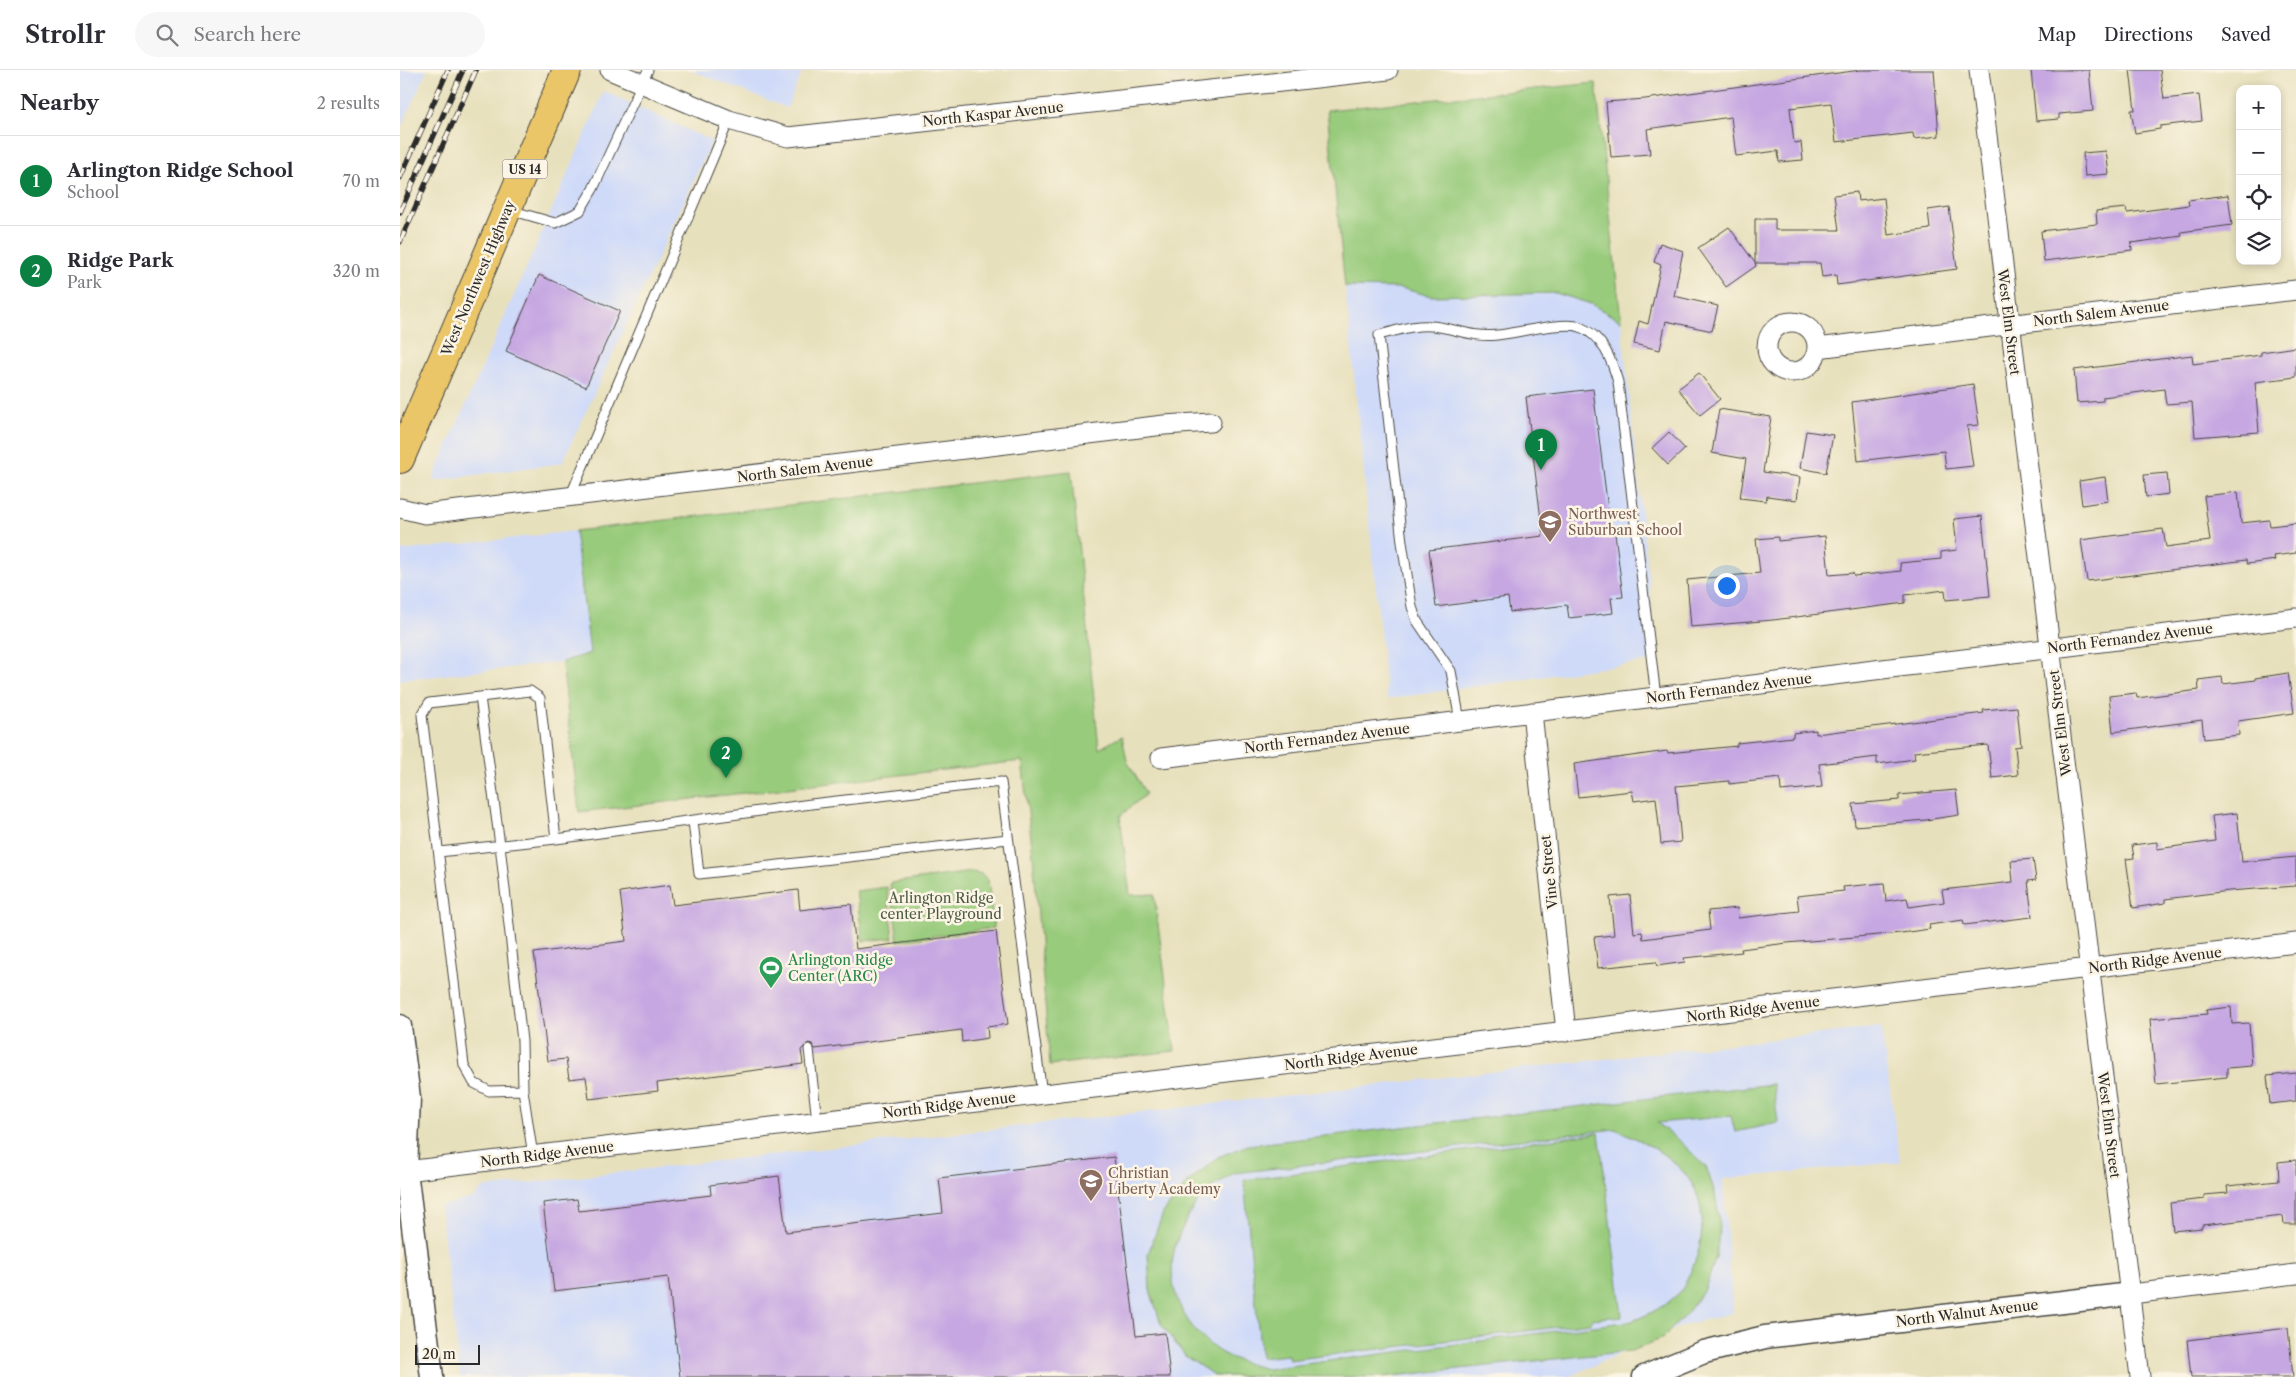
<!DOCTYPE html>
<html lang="en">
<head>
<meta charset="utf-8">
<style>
	body { margin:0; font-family:"Libre Caslon Text",serif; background:#f7f7f7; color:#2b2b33 }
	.controls { position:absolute; right:15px; top:15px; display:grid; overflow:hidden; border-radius:10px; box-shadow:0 2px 8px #0003 }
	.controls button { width:45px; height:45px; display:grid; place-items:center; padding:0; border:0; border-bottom:1px solid #e1e1e2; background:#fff; color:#2b2b33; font:25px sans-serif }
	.scale { position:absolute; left:15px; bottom:12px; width:65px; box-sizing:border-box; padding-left:5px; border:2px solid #2b2b2b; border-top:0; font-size:14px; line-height:18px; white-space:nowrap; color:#2b2b2b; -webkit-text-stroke:4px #fcf5e5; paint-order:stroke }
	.you { position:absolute; left:1326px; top:515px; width:18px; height:18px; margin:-12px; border:4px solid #fff; border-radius:50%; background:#1a73e8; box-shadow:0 0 0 8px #1a73e833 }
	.badge { display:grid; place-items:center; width:32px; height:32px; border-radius:50%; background:#0b8043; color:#fff; font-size:16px; font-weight:700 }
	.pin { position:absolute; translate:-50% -41px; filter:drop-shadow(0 1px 2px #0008) }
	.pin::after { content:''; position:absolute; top:26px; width:18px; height:15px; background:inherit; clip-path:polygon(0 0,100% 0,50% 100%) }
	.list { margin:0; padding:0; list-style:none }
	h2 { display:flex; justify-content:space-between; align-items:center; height:65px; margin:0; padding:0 20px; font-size:21px }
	h2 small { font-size:16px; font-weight:400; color:#7c7c81 }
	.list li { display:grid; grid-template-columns:32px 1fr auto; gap:15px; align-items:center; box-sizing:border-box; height:90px; padding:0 20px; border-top:1px solid #e1e1e2 }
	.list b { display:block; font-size:19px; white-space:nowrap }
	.list p { margin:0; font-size:16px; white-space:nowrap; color:#7c7c81 }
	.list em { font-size:16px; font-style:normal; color:#7c7c81 }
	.icon { flex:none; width:28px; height:28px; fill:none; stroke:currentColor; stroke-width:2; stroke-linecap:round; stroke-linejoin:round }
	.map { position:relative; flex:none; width:1896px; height:1307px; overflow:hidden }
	header { display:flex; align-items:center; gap:30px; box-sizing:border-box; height:70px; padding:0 25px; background:#fff; border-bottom:1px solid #e1e1e2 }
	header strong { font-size:24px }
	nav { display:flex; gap:28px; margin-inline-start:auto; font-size:18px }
	.search { width:350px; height:45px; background:#f7f7f7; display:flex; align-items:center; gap:12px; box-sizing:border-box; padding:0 18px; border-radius:28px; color:#7c7c81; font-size:19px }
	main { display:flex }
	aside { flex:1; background:#fff }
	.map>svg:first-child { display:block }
	.built { fill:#cfdaf9 }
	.green { fill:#98cb7c; stroke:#627b54; fill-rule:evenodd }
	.building { fill:#c6a7e2 }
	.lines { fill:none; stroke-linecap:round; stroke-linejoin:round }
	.service-casing { stroke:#474641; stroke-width:11 }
	.minor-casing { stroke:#474641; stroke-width:21 }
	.tertiary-casing { stroke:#474641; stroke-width:25 }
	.primary-casing { stroke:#474641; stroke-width:30 }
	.service { stroke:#fff; stroke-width:9 }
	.minor { stroke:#fff; stroke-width:19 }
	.tertiary { stroke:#fff; stroke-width:22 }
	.primary { stroke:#ebc669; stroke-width:28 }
	.rail-casing { stroke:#2b2b2b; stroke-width:5.5 }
	.rail { stroke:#fcf5e5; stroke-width:4; stroke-dasharray:11; stroke-linecap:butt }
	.labels { text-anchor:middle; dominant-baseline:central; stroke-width:5; stroke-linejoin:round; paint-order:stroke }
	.shield { fill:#fcf5e5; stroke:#6a6863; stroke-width:1 }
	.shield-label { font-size:12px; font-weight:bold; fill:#2b2b2b }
	.street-label { font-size:14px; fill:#2b2b2b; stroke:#fcf5e5 }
	.education-label { font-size:14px; fill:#785e54; stroke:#fcf5e5; text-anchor:start }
	.park-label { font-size:14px; fill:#4c5b43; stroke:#fcf5e5 }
	.leisure-label { font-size:14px; fill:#27864d; stroke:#fcf5e5; text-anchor:start }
</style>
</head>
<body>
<header>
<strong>Strollr</strong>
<div class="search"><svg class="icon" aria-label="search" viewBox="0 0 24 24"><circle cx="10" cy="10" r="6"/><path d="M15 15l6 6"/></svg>Search here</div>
<nav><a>Map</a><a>Directions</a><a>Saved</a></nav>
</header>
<main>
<aside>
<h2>Nearby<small>2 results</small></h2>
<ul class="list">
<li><span class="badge">1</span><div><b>Arlington Ridge School</b><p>School</p></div><em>70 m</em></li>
<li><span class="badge">2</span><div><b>Ridge Park</b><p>Park</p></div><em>320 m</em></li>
</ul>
</aside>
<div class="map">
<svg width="1896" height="1307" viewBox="0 0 1896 1307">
	<rect width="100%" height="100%" fill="#fcf5e5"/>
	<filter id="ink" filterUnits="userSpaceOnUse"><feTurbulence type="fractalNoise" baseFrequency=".02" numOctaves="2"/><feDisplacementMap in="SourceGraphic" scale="10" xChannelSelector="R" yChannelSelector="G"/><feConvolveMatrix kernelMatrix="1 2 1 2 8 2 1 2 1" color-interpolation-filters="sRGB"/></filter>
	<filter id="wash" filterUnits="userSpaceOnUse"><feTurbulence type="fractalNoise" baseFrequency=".0096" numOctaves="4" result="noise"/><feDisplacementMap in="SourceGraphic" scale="20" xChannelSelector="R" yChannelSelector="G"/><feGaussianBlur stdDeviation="1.12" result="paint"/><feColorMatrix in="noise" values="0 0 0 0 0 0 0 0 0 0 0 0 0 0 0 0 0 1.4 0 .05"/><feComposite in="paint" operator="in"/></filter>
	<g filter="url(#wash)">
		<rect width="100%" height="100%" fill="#e7e0bc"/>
		<!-- built -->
		<path class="built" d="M0 0H27L0 60Z
			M290 0H403L387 38Z
			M204 21 312 71 162 393 32 411Z
			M945 217 1000 218 1031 226 1156 223 1191 234 1221 251 1257 590 987 629Z
			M175 461 190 583 162 592 0 610V481Z
			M1481 957 1500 1092 1323 1109 1333 1243 1284 1255 1168 1307H60L40 1136 73 1128 83 1118Z"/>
		<!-- green -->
		<path class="green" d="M1196 13 1221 251 1191 234 1156 223 1031 226 1000 218 945 217 927 40Z
			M671 401 699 679 722 666 727 691 746 724 720 746 730 825 754 824 775 981 650 995 633 785 622 691 179 742 162 592 190 583 175 461Z
			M572 802 582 804 588 810 594 858 498 871 490 813Z
			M487 817 493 868 463 871 456 821Z
			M1373 1014 1378 1053 1335 1062 1331 1046 1257 1053 1283 1074 1306 1097 1315 1123 1320 1157 1316 1187 1305 1219 1287 1243 1263 1268 1231 1281 983 1307 815 1306 785 1286 761 1254 750 1220 748 1184 763 1143 786 1114 818 1087 848 1075ZM1215 1059C1241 1070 1266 1082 1285 1104 1309 1132 1305 1174 1289 1205 1287 1210 1284 1217 1280 1222 1266 1236 1250 1244 1232 1251L867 1299C850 1294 832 1290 817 1280 778 1252 760 1206 781 1161 787 1147 797 1130 808 1120 816 1114 826 1109 834 1103Z
			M1199 1063 1222 1246 1191 1249V1253L889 1290 888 1285 861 1288 844 1110Z"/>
		<g id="blocks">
			<!-- building -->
			<path class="building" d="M1461 0H1534L1539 66 1514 69 1513 63 1436 72 1431 33 1390 38 1394 73 1401 72 1403 90 1379 92 1378 81 1336 86 1331 47 1247 59 1250 84 1211 87 1206 32 1245 29Z
				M1631 0H1689L1693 41 1659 44V49L1636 51Z
				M1730 0H1760L1764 29 1799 25 1802 51 1760 56V59L1735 63 1731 40H1735Z
				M1706 81 1709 104 1685 106 1683 83Z
				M1457 122 1458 131 1484 128 1488 165 1530 159 1528 140 1549 137 1557 199 1437 215 1436 205 1422 207 1420 193H1355L1356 196 1326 217 1298 178 1329 157 1355 193V149H1375V160H1439L1434 125Z
				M1828 125 1832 155 1781 162 1782 166 1731 173 1732 180 1644 191 1641 161 1697 154 1696 141 1726 138 1727 143 1789 135 1788 130Z
				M1260 173 1283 181 1274 226 1318 236 1312 261 1266 251 1260 280 1234 274 1239 251 1248 254 1261 195 1254 192Z
				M139 205 220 241 186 317 106 281Z
				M1896 277V307L1855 312 1859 362 1795 367 1792 332 1766 334 1764 319 1703 327V331L1677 333 1674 300 1792 285 1793 294 1861 285V282Z
				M1299 303 1320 329 1300 345 1278 319Z
				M1573 314 1579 355 1567 356 1573 396 1546 399 1544 381 1458 391 1452 332Z
				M1193 319 1211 464 1215 463 1223 527 1211 528 1213 543 1169 548 1167 535 1110 542 1108 527 1036 537 1029 480 1143 466 1126 327Z
				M1319 339 1371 347 1363 402 1400 407 1397 430 1367 426 1366 431 1340 428 1346 389 1312 383Z
				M1406 361 1433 365 1426 403 1400 398Z
				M1269 362 1285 379 1268 395 1252 378Z
				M1767 403 1769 424 1746 427 1744 405Z
				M1705 407 1708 431 1682 435 1679 411Z
				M1838 422 1841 453 1869 450 1870 456 1896 453V483L1874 486 1875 490 1847 494 1846 490 1687 511 1681 470 1763 459 1766 477 1810 471 1804 426Z
				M1582 446 1590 526 1546 530 1545 520 1505 525V533L1373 550 1291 557 1287 510 1360 503 1356 469 1378 467V471L1425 466 1429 505 1453 503 1454 506 1501 501 1500 493 1541 489V482L1557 480 1554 449Z
				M1888 603 1894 643 1838 651 1839 665 1804 669 1802 650 1713 662 1709 626 1736 623 1737 628 1799 620 1798 610 1822 607 1823 614 1856 610 1855 608Z
				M1617 637 1621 676 1615 677 1618 705 1592 708 1588 675 1514 682 1515 689 1477 694V687L1419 694 1422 717 1381 721 1380 708 1329 714V711L1276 716 1281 772 1261 774 1256 728 1234 731 1232 721 1178 727 1174 694 1267 681 1268 683 1337 676V673L1393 667V663L1416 660V664L1584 643 1583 640Z
				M1556 720 1559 745 1526 750 1455 756 1453 734 1499 730V725Z
				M1837 743 1842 792 1896 787V816L1829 821 1765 829V833L1733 838 1726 789 1734 788 1732 775 1757 772V779L1815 771 1812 746Z
				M1633 789 1636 810 1628 811 1632 847 1564 855 1563 850 1529 855 1530 859 1501 863 1387 873 1341 879 1342 882 1284 888 1285 892 1257 896 1256 892 1198 898 1194 867 1214 865 1210 827 1230 825 1234 863 1242 862 1243 869 1310 860 1308 841 1337 838 1338 848 1399 841 1397 826 1444 821 1443 817 1484 813 1486 831 1507 828 1509 837 1544 832 1542 820 1613 812 1611 791Z
				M270 815 273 835 398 820 400 840 451 834 456 879 596 861 608 954 587 957 588 968 562 972 561 960 415 979 412 974 408 973 401 980 403 994 257 1013 258 1021 189 1029 186 1007 169 1009 166 989 148 991 134 883 226 871 220 822Z
				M1831 937 1832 954 1849 953 1852 996 1827 998V1007L1756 1014 1750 949 1807 944 1806 940Z
				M1896 1003V1031L1870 1034 1867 1006Z
				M714 1087 736 1266 765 1263 770 1307H280L268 1207 154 1221 143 1133 177 1129 179 1141 311 1125 310 1115 379 1106 386 1162 543 1143 539 1108Z
				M1896 1090V1154H1884L1883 1146 1802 1155V1158L1773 1161 1770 1133 1804 1129V1125L1828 1123 1827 1116 1879 1111 1878 1092Z
				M1888 1258 1893 1307H1791L1787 1270Z"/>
		</g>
	</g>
	<g filter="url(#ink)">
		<use href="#blocks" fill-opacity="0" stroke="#474641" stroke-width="1"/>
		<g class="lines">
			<defs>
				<path id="service" d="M110 140 155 153 180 141 193 119 248 0
					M170 427 329 50
					M1060 651 1051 601 1017 551 1012 537 1002 472 979 265C996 261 1015 254 1032 256 1054 258 1074 268 1097 265 1117 263 1163 251 1180 257 1203 266 1212 291 1218 312L1256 627
					M293 751 299 804 608 769
					M156 769 411 734 601 712 642 1024
					M39 782 156 769 140 628 130 621 80 627
					M409 979 417 1051
					M123 1020 89 1021 74 1013 64 995 22 645 29 633 80 627 100 775 122 971 123 1020 133 1086"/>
				<path id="minor" d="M210 0 329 50 388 67 988 0
					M1579 0 1740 1307
					M1367 277a25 25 0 1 1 50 0a25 25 0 1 1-50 0Z
					M1417 278 1896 220
					M0 438 25 444 764 355 811 352
					M1132 642 1166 962
					M761 688 1896 548
					M6 1101 1896 873
					M1731 1224 1896 1204"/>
				<path id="tertiary" d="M0 956 9 1028 6 1101 32 1307
					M1244 1307 1304 1282 1365 1267 1731 1224"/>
				<path id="primary" d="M0 389 167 0"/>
			</defs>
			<!-- service casing -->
			<use href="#service" class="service-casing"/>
			<!-- minor casing -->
			<use href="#minor" class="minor-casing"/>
			<!-- tertiary casing -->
			<use href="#tertiary" class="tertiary-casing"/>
			<!-- primary casing -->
			<use href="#primary" class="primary-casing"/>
			<!-- service -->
			<use href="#service" class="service"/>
			<!-- minor -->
			<use href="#minor" class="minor"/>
			<!-- tertiary -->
			<use href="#tertiary" class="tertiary"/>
			<!-- primary -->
			<use href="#primary" class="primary"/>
			<defs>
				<path id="rail" d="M0 108 48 0
					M0 142 63 0
					M0 172 76 0"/>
			</defs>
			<!-- rail casing -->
			<use href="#rail" class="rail-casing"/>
			<!-- rail -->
			<use href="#rail" class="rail"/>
		</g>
	</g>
	<!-- icons -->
	<defs>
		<symbol id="school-pin" viewBox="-11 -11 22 30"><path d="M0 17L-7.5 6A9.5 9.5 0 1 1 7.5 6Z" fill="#8d6e63" stroke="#fcf5e5"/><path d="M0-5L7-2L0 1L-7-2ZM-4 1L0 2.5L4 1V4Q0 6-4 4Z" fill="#fff"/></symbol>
		<symbol id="stadium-pin" viewBox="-11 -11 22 30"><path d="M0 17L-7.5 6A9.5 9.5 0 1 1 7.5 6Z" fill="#2e9e5b" stroke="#fcf5e5"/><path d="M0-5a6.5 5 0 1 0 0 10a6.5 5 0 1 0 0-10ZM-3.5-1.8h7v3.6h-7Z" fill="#fff"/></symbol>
	</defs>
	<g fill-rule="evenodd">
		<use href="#school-pin" x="1136" y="438" width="28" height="38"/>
		<use href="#stadium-pin" x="357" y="884" width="28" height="38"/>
		<use href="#school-pin" x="677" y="1097" width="28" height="38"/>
	</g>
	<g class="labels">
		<!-- shield labels -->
		<rect class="shield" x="102.5" y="89.5" width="45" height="19" rx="4"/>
		<g class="shield-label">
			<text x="125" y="99">US 14</text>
		</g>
		<!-- street labels -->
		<g class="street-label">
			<text transform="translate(593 44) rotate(-6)">North Kaspar Avenue</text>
			<text transform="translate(78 208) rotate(-67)">West Northwest Highway</text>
			<text transform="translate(1701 243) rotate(-7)">North Salem Avenue</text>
			<text transform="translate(1609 252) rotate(83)">West Elm Street</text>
			<text transform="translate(405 399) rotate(-7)">North Salem Avenue</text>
			<text transform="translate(1730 568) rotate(-7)">North Fernandez Avenue</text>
			<text transform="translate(1329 618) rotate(-7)">North Fernandez Avenue</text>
			<text transform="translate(1660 653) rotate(-97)">West Elm Street</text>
			<text transform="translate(927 668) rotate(-7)">North Fernandez Avenue</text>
			<text transform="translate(1149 802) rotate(-96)">Vine Street</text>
			<text transform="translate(1755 890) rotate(-7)">North Ridge Avenue</text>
			<text transform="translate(1353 939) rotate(-7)">North Ridge Avenue</text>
			<text transform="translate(951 987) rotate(-7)">North Ridge Avenue</text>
			<text transform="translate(549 1035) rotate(-7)">North Ridge Avenue</text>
			<text transform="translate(1709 1055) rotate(83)">West Elm Street</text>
			<text transform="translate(147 1084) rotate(-7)">North Ridge Avenue</text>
			<text transform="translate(1567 1243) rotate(-7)">North Walnut Avenue</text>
		</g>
		<!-- education labels -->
		<g class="education-label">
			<text x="1168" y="444">Northwest<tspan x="1168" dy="16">Suburban School</tspan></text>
			<text x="708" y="1103">Christian<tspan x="708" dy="16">Liberty Academy</tspan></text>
		</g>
		<!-- park labels -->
		<g class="park-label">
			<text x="541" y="828">Arlington Ridge<tspan x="541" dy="16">center Playground</tspan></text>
		</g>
		<!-- leisure labels -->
		<g class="leisure-label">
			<text x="388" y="890">Arlington Ridge<tspan x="388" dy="16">Center (ARC)</tspan></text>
		</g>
	</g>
</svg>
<div class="controls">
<button>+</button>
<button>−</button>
<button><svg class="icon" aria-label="locate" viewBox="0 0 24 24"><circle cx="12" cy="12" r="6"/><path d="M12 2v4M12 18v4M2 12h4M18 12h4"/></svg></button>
<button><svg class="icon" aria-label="layers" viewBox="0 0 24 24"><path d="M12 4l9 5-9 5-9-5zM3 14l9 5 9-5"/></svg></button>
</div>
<div class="scale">20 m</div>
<div class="you"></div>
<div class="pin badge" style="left:1141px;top:400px">1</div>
<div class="pin badge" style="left:326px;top:708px">2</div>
</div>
</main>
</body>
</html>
